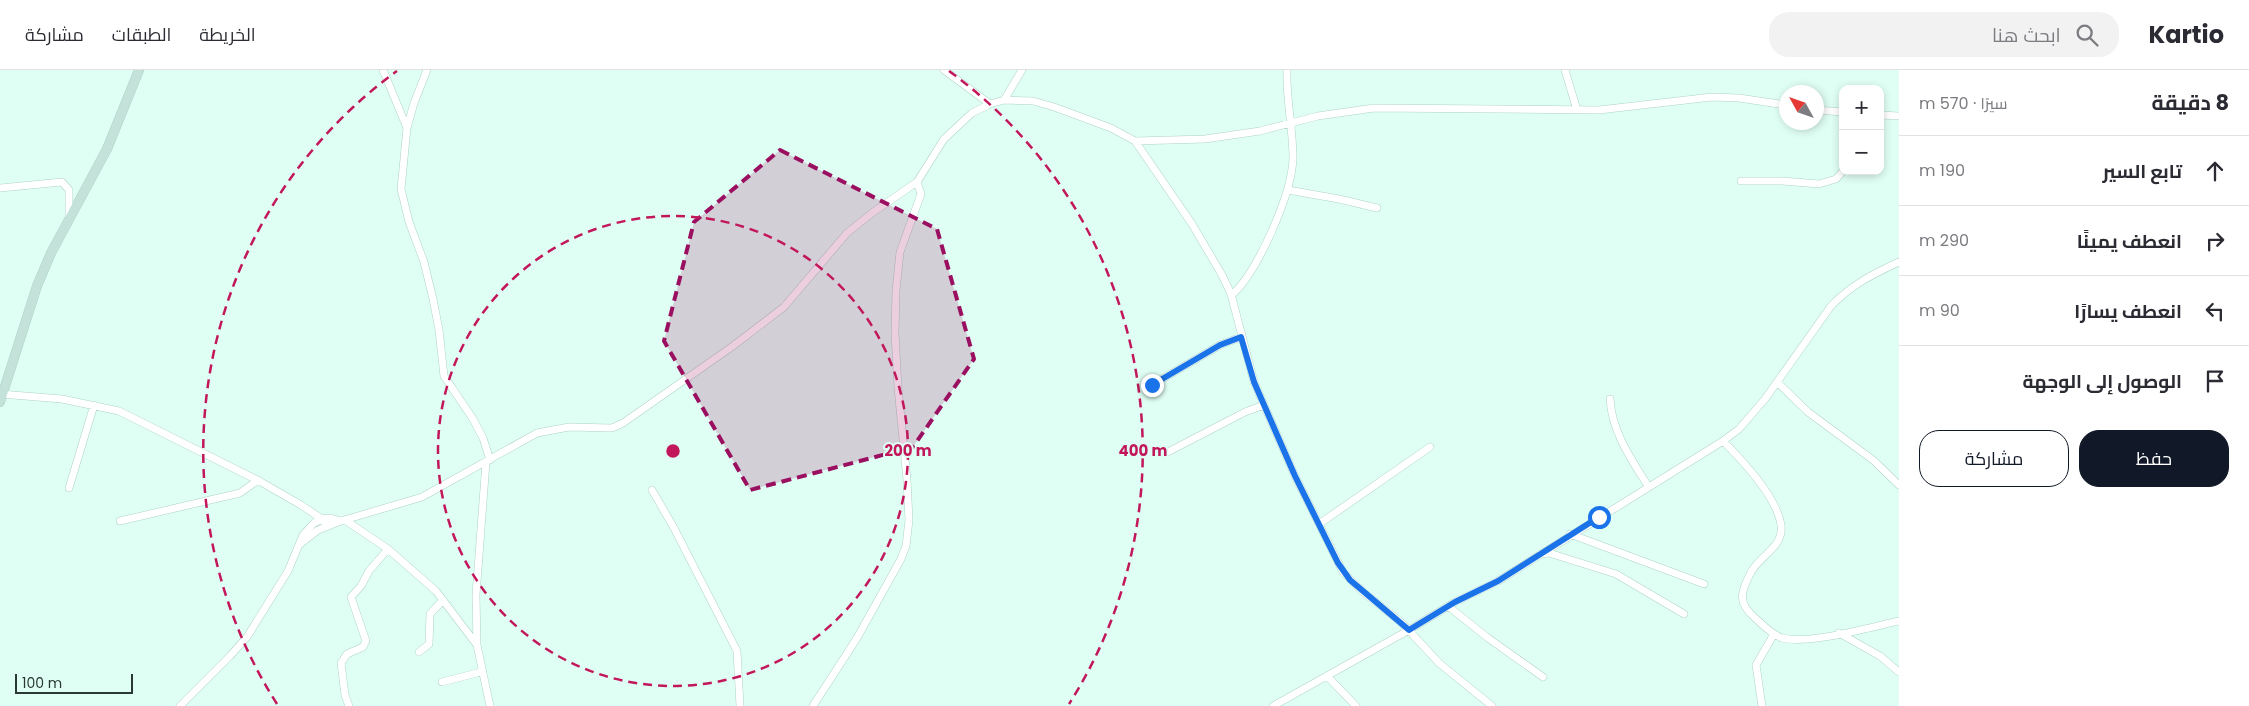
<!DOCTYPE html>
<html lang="ar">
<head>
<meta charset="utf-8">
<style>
	body { margin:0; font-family:Poppins,Cairo,sans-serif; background:#f2f2f3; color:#2b2b33; direction:rtl }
	.controls { position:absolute; right:15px; top:15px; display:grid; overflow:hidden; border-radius:10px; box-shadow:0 2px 8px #0003 }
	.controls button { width:45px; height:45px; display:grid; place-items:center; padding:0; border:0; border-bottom:1px solid #e1e1e2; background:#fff; color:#2b2b33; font:25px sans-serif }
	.compass { position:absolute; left:1779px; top:15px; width:45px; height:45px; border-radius:50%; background:#fff; box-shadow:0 2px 8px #0003; rotate:310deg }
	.scale { position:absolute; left:15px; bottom:12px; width:118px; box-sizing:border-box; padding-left:5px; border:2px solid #293833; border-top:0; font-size:14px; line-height:18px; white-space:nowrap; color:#293833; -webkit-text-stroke:4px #e0fff4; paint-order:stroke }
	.stop { position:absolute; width:15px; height:15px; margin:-11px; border:4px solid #1a73e8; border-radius:50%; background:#fff }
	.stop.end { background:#1a73e8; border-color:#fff; box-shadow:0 1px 5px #0008 }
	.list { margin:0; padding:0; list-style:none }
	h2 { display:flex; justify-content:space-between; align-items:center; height:65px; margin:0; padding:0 20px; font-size:21px }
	h2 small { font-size:16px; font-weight:400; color:#7c7c81 }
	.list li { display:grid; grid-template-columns:32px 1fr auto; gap:15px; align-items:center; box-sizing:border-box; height:70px; padding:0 20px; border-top:1px solid #e1e1e2 }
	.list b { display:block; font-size:19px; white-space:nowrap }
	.list em { font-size:16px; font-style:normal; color:#7c7c81 }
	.actions { display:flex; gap:10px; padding:15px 20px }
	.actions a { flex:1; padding:11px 0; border:1px solid #111827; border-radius:20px; text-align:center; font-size:18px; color:#111827 }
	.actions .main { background:#111827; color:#fff }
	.icon { flex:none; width:28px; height:28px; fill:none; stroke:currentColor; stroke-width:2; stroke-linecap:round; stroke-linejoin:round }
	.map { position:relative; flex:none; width:1899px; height:636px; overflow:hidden; direction:ltr }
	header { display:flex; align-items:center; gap:30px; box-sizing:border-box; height:70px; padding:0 25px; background:#fff; border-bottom:1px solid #e1e1e2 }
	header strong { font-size:24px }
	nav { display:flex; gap:28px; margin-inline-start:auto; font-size:18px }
	.search { width:350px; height:45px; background:#f2f2f3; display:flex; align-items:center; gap:12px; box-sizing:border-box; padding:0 18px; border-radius:20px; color:#7c7c81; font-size:19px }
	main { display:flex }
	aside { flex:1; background:#fff }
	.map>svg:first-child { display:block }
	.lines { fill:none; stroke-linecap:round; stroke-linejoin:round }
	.minor-casing { stroke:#aed3c6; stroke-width:8 }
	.secondary-casing { stroke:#aed3c6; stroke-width:10 }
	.minor { stroke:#fff; stroke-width:7 }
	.secondary { stroke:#c4e2da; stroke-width:9 }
	.route { stroke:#1a73e8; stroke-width:6 }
	.marked { fill:#9a0f60; fill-opacity:0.2; stroke:#9a0f60; stroke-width:4; stroke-dasharray:10 6; stroke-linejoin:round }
	.ring { fill:none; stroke:#c2185b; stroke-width:2.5; stroke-dasharray:9 6 }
	.centre { fill:#c2185b; stroke:#e0fff4; stroke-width:2.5 }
	.ring-label { font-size:15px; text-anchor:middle; font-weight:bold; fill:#c2185b; stroke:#e0fff4; stroke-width:4; stroke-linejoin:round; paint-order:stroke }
</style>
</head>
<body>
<header>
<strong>Kartio</strong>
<div class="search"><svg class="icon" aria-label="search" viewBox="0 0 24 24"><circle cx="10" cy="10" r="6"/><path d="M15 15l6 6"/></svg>ابحث هنا</div>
<nav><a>الخريطة</a><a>الطبقات</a><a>مشاركة</a></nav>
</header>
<main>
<aside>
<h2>8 دقيقة<small>سيرًا · 570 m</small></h2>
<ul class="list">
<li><svg class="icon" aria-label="ahead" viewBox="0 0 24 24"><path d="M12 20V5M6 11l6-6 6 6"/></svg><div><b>تابع السير</b></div><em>190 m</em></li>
<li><svg class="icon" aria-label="right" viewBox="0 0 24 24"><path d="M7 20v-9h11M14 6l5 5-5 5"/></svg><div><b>انعطف يمينًا</b></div><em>290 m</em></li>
<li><svg class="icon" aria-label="left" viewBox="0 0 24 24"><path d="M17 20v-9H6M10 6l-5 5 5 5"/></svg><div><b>انعطف يسارًا</b></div><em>90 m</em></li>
<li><svg class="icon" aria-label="arrive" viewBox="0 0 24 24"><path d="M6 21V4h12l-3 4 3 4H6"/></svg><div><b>الوصول إلى الوجهة</b></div></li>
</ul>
<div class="actions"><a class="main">حفظ</a><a>مشاركة</a></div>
</aside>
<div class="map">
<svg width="1899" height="636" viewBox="0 0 1899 636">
	<rect width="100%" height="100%" fill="#e0fff4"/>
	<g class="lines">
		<defs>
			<path id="minor" d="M383 0 407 58
				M427 0 414 33 407 58 401 119 409 152 424 192 433 229 439 260 444 306 473 349 483 368 490 390
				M944 0 990 34
				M1565 0 1577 40
				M1004 30 1022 0
				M1816 40 1843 42
				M1880 45 1899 46
				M1135 71 1205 69 1260 61 1318 46 1374 38 1599 40 1712 27 1739 28 1786 35
				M1741 111H1782L1819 114 1836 109 1843 101
				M0 118 62 112 69 120V149
				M1288 120 1339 129 1377 138
				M1232 225C1258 201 1292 124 1293 88 1293 59 1286 29 1287 0
				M1777 312 1808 342 1873 390 1899 415
				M1152 315 1220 275 1241 267
				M0 324 62 329 119 341 261 412 301 435 322 449 327 456
				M1610 329C1612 362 1631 389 1648 416
				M1723 371C1743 391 1777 427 1781 455 1784 478 1758 486 1750 504 1740 524 1738 533 1755 548 1763 555 1771 564 1782 568 1808 575 1871 557 1899 551
				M1164 384 1245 342 1264 335
				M69 418 94 335
				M652 420 674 458 737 581 740 636
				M345 450 388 479 436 521 477 575 490 636
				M120 451 240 423 258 410
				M1319 454 1430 377
				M1570 464 1704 514
				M300 474 318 460 341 451 422 427 537 363 569 357 612 358 623 353 733 276 784 237 847 163 872 143 917 112 944 69 972 43 990 34 1004 30 1033 31 1054 37 1111 58 1135 71 1192 154 1222 205 1231 224 1254 312 1295 406 1343 502 1362 521 1402 553 1439 593 1492 636
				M1541 484 1549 483 1616 504 1684 544
				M1448 536 1488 568 1543 607
				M1839 563 1880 586 1899 602
				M477 575 476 525 486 392
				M419 582 429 574 430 544 443 530
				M1327 606 1356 636
				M442 612 481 602
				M180 636 230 586 247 567 288 501 303 465 314 453 322 449 331 448 341 451
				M349 636 345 625 341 593 347 584 363 577 366 571 351 527 361 516 369 501 388 479
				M813 636 857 568 901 489 906 476 909 450 907 410 898 318 895 263 896 221 900 182 921 124 917 112
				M1273 636 1409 560 1455 532 1498 511 1723 371 1739 359 1765 329 1831 236C1851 215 1873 204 1899 192
				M1762 636 1756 595 1774 564"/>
			<path id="secondary" d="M0 332 37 216 51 183 107 79 139 0"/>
		</defs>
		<!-- minor casing -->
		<use href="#minor" class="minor-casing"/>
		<!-- secondary casing -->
		<use href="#secondary" class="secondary-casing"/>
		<!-- minor -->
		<use href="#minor" class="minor"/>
		<!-- secondary -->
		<use href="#secondary" class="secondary"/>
	</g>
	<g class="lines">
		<!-- route -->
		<path class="route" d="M1152 315 1220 275 1241 267 1254 312 1295 406 1338 493 1350 510 1409 560 1455 532 1498 511 1599 447"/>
	</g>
	<!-- marked area -->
	<path class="marked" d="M780 80 937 159 974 289 913 377 750 420 664 271 694 152Z"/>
	<!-- distance rings -->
	<g class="ring">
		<circle cx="673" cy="381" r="235"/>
		<path d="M277 634A470 470 0 0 1 397 1M949 1A470 470 0 0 1 1069 634"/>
	</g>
	<circle cx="673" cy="381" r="8" class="centre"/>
	<g class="ring-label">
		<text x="908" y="386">200 m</text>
		<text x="1143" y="386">400 m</text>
	</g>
</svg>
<div class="controls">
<button>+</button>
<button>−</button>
</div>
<svg class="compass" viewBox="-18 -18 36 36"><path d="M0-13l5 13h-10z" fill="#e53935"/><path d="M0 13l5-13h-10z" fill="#7c7c81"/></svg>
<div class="scale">100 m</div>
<div class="stop" style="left:1599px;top:447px"></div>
<div class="stop end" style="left:1152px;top:315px"></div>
</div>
</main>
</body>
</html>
